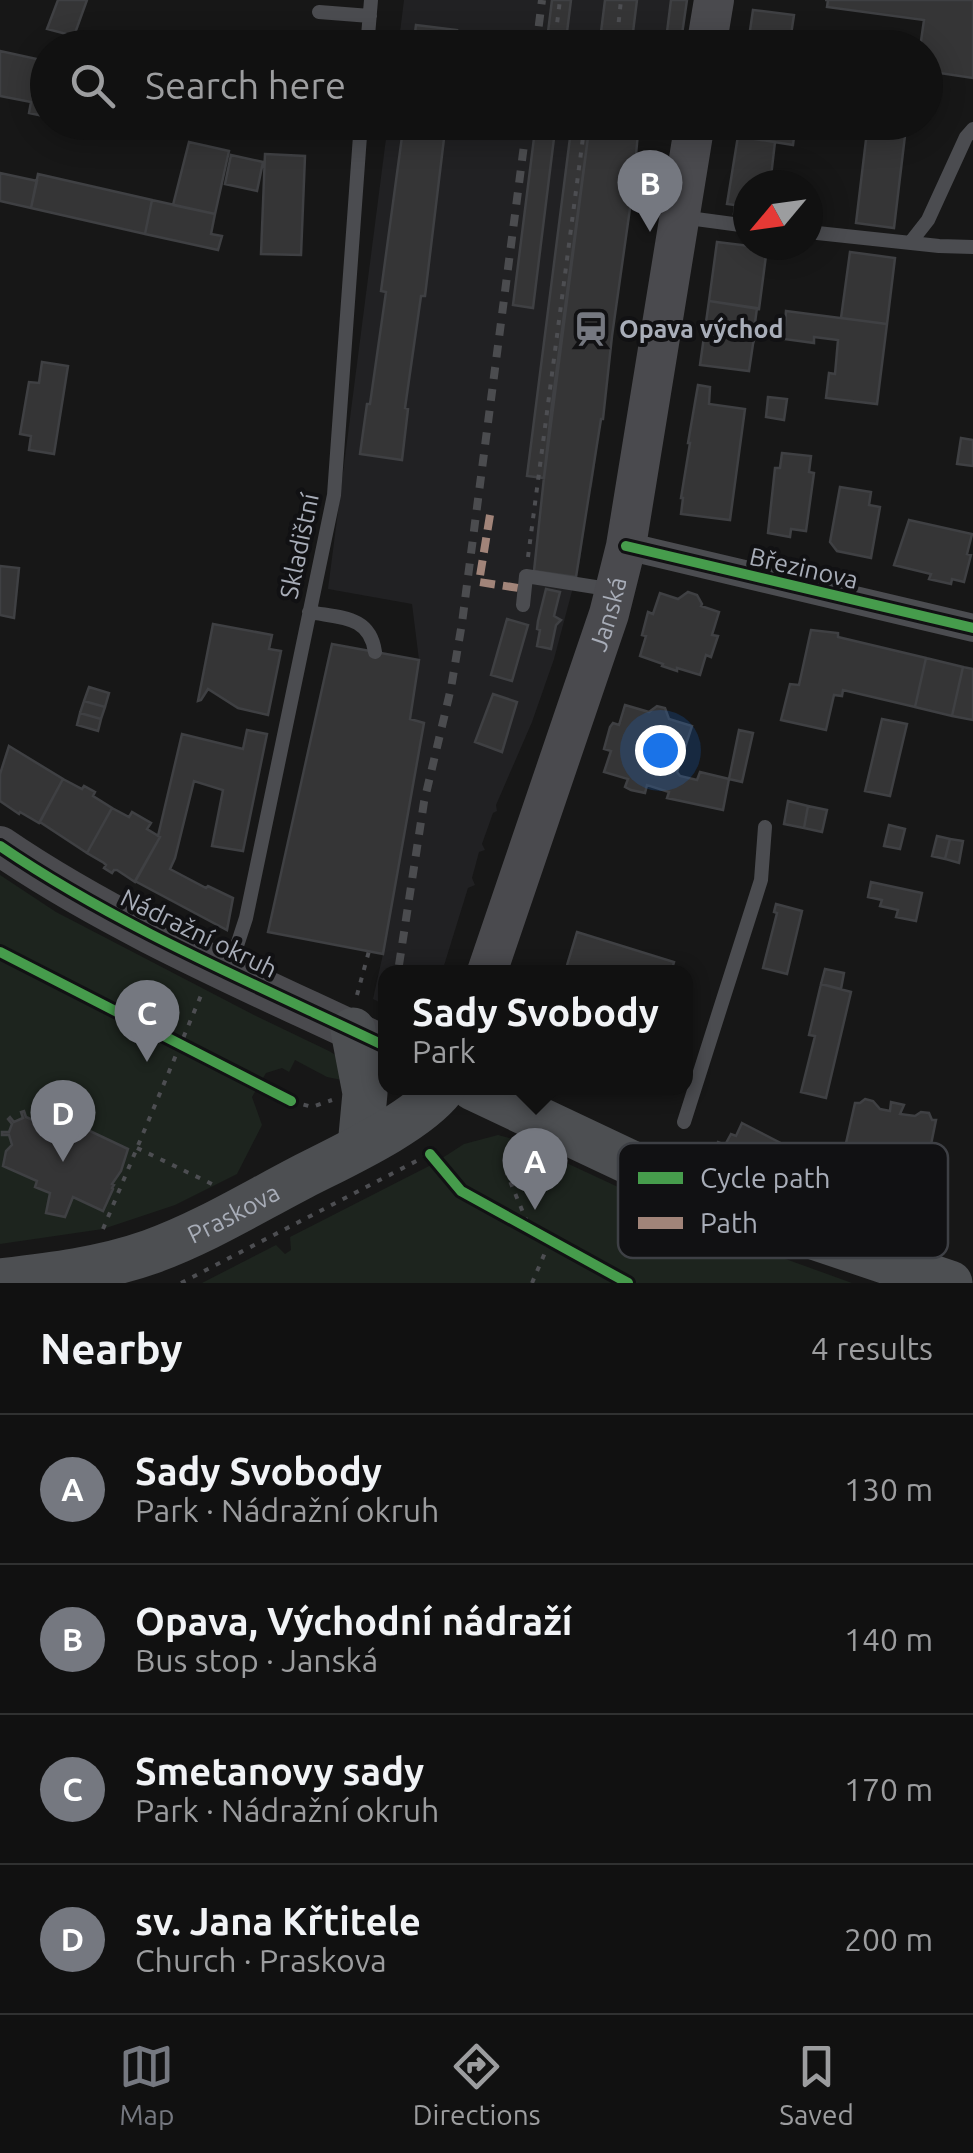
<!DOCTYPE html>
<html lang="en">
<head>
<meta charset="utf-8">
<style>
	body { margin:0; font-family:Ubuntu,sans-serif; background:#1a1a1a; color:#f1f3f6 }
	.compass { position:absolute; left:733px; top:170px; width:90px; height:90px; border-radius:50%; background:#111; box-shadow:0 5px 25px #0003; rotate:241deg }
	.you { position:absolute; left:660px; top:750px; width:35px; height:35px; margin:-25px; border:8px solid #fff; border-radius:50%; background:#1a73e8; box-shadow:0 0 0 15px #1a73e833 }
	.badge { display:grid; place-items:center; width:65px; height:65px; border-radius:50%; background:#757880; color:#fff; font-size:32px; font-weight:700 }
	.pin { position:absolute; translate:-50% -82px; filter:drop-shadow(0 2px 5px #0008) }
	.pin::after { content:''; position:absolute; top:52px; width:35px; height:30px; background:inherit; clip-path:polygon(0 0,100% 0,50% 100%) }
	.popup { position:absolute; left:378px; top:965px; width:315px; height:130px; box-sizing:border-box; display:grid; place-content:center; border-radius:20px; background:#111; filter:drop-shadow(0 2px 8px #0005); font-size:32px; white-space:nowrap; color:#9c9d9f }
	.popup b { font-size:38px; color:#f1f3f6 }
	.popup::after { content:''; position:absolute; left:50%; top:100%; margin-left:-20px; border:20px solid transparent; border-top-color:#111 }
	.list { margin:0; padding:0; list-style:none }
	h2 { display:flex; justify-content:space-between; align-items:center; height:130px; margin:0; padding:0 40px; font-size:42px }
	h2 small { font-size:32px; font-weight:400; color:#9c9d9f }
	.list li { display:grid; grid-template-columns:65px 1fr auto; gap:30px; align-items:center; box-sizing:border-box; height:150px; padding:0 40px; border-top:2px solid #303131 }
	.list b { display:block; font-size:38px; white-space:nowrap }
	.list p { margin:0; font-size:32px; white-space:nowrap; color:#9c9d9f }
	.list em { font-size:32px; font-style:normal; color:#9c9d9f }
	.icon { flex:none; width:55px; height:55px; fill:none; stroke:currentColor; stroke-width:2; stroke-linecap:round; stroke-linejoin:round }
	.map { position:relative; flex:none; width:973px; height:1283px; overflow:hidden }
	.search { position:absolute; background:#111; box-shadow:0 5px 25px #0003; left:30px; right:30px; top:30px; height:110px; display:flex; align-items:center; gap:25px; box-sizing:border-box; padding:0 35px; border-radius:55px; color:#9c9d9f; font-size:38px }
	.sheet { height:730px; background:#111 }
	nav { display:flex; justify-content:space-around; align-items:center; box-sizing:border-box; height:140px; border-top:2px solid #303131; background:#111; font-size:28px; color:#9c9d9f }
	nav a { display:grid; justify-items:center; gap:5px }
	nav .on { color:#757880 }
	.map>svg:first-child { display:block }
	.built { fill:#212123 }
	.green { fill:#1d241e }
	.building { fill:#353536; stroke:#3f4043; stroke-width:2.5 }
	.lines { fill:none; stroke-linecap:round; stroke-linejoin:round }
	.path { stroke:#4d4e52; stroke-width:4; stroke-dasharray:5 8; stroke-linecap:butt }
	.lane { stroke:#4b4c50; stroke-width:14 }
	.street { stroke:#4b4c50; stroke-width:28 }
	.secondary { stroke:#4a4a4e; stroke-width:40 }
	.primary { stroke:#4d4f52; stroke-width:45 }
	.rail { stroke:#4b4c4f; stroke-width:8; stroke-dasharray:12 10; stroke-linecap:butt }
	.quiet { stroke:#a18479; stroke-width:8; stroke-dasharray:15 8; stroke-linecap:butt }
	.cycleway-casing { stroke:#111113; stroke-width:16 }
	.cycleway { stroke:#469c4c; stroke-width:10 }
	.labels { text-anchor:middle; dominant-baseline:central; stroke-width:8; stroke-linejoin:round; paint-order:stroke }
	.poi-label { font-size:25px; font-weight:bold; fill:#a8adb8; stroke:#111113; text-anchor:start }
	.street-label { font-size:25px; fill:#a8adb8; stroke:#111113 }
	.key { fill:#111113; stroke:#3e4045; stroke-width:2.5 }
	.key-label { font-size:28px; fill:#a8adb8 }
</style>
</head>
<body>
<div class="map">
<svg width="973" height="1283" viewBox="0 0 973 1283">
	<rect width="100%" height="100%" fill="#171717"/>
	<!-- built -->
	<path class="built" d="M404 0H687L680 47 398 48Z
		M388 123H639L633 187 612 335 603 419 601 420 592 487 590 488 580 561 554 659 532 722 496 805 497 811 493 813 482 844 485 850 479 852 472 878 475 885 468 888 442 972H385V1005L373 999 383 954 424 723 410 719 419 660 412 604 328 589Z"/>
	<!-- green -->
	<path class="green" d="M0 875 56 912 254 1015 329 1051 337 1056 342 1080 327 1077 295 1060 289 1072 282 1068 266 1073 252 1097 262 1125 237 1174 175 1205 103 1229 0 1244Z
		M498 1135 517 1140 730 1239 852 1283H202L276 1245 285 1254 291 1250 290 1237 433 1164 464 1144Z"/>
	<!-- building -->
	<path class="building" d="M58 0H87L74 36 47 29Z
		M552 0H571L565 48H546Z
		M605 0H637L631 48H599Z
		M671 0H687L680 48H665Z
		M825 0H973V78L926 71V48H920L924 20 827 7 828 0Z
		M753 10 794 15 789 48H750L748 44Z
		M416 25 457 30 455 48H413Z
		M0 51 41 60V57L48 59V117L29 113 31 102 0 96Z
		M404 122H446L425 296H421L405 408 408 409 402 460 360 454 367 404H370L386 292 381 291Z
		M536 122H556L533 308 513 305Z
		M572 122H590L544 478 527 476Z
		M590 122H639L633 187 612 336 603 419H601L576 577 534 571 551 412Z
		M738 122H796L793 145 736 136Z
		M868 123 906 127 894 228 856 223Z
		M738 136 775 142 770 185H748V219L738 217V215L734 214 735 205 727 204Z
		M189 142 229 151 215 214 173 205Z
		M265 154 305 156 301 255 261 254Z
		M231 155 263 162 257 191 225 184Z
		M0 173 37 181 31 208 0 201Z
		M38 174 152 200 145 234 31 208Z
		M152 200 215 214 211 234 222 236 218 250 145 234Z
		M717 242 767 248 759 309 709 301Z
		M850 252 895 258 887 324 841 318Z
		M709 301 757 308 754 330 756 333 753 344 749 371 700 365Z
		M786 311 887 324 877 404 826 398 829 373 835 374 838 340 814 337V343L784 339Z
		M42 362 68 366 54 454 29 450 31 436 20 434 29 382 39 383Z
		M698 385 710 387 709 404 745 409 730 520 681 514 683 498H681L690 443H688Z
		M768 397 787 399 784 420 766 417Z
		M961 438 973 440V466L957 464Z
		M782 453 811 456 809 472 814 473 806 531 791 529 790 537 768 533 775 468H780Z
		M840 487 871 492 869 505 880 507 871 558 837 551 830 542Z
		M909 520 972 534 967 554 971 555 964 582 952 579 951 584 929 579 931 574 894 565Z
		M0 566 19 568 14 618 0 615Z
		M546 589 560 592 554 616 561 620 556 625 551 649 537 646 540 630 537 629 538 621Z
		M688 592 697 595 702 604 701 606 719 612 712 635 718 636 711 657 706 655 700 675 677 668V671L662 666 663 664 640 656 646 636 642 635 648 612 653 614 660 593 678 599Z
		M507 619 528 625 512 681 491 675Z
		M213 624 272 635 269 649 281 651 268 715 238 708 208 689 201 700 198 701Z
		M811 630 838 633V637L926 658 915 707 843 690 842 696 834 695 826 730 781 720 790 684 799 685Z
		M332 644 419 660 410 719 424 723 383 954 268 932Z
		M926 658 963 667 952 716 915 707Z
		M963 667 973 669V720L952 716Z
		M89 687 109 693 105 707 84 701Z
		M493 694 517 702 502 752 475 742Z
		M84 701 105 707 101 719 80 713Z
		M625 705 649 712 657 706 665 708 669 719 692 726 677 772 680 776 697 780 700 772 729 779 723 810 667 798 669 792 647 785 645 793 631 790 625 787 628 779 604 772 611 751 604 749 610 727 613 723 619 725Z
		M80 713 101 719 98 731 77 725Z
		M882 719 907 724 890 796 865 791Z
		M247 730 267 734 243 851 212 846 223 790 194 781 175 858 170 869 206 888 208 886 233 898 227 930 135 881 160 837 158 836 182 734 243 749Z
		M739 730 753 733 742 782 729 779Z
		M9 746 63 779 39 823 20 812 19 814 0 801V774Z
		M63 779 82 789 84 786 95 792 93 796 112 808 87 853 40 822Z
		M788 801 808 806 804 828 784 824Z
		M808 806 827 810 822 832 804 828Z
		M112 808 129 817 132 812 151 823 147 829 160 837 135 882 117 870H114L112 873 104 868 106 865 104 863 87 853Z
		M889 825 905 829 900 849 884 846Z
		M937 836 950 839 945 859 932 856Z
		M950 839 963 841 959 863 945 859Z
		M871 882 922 893 916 921 896 917 898 910 880 906 882 900 868 897Z
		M776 904 802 911 787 974 763 968 777 913 774 912Z
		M577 932 674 962 671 972H565Z
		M825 969 844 973 841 989 821 984Z
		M821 984 851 992 826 1098 801 1092 815 1036 809 1035Z
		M865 1099 873 1101 880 1109 890 1111 891 1102 904 1105 900 1114 915 1116 921 1112 929 1113 932 1120H936L926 1169 935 1171 919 1246 897 1239 908 1190 890 1186 886 1192 872 1189 870 1182 852 1178 843 1222 821 1215 832 1168 840 1170 855 1103H860Z
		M24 1111 26 1117 33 1120 35 1115 38 1116 36 1121 43 1125 46 1119 48 1120 46 1126 54 1129 56 1123 59 1124 56 1130 63 1134 69 1122H71L128 1149 121 1171 112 1184 114 1185 112 1188 113 1189 103 1211 73 1197 65 1217 46 1213 50 1193 35 1187 37 1181 3 1166 6 1151 12 1145 9 1135H2V1132H9L12 1124 8 1119 10 1117 14 1122 23 1118 21 1112Z
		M742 1123 800 1153 793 1168 797 1171 781 1202 713 1168 715 1164 708 1161 718 1142 725 1145 731 1134 736 1136Z"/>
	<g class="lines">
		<!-- path -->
		<path class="path" d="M554 48 560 0
			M616 48 621 0
			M528 557 585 122
			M357 995 369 951
			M291 1101 312 1107 332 1100
			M511 1144 507 1174 530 1229
			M137 1148 214 1185
			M103 1229 202 993
			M181 1283 430 1154
			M532 1283 550 1241"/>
		<!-- lane -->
		<path class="lane" d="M319 12 370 16
			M367 48 371 0
			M681 217 748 226
			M808 232 939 246 973 247
			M910 243 928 220 966 137 973 129
			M523 605 526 576 614 590
			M309 612C340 618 370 615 375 652
			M229 970 246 918 334 495 361 122
			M684 1122 761 880 765 827"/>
		<!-- street -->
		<path class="street" d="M626 546 973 628"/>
		<!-- secondary -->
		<g class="secondary">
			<path d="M706 48 714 0"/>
			<path d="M0 846C117 926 257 985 385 1046"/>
			<path id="s1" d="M487 972 609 614 626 546 695 122"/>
		</g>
		<!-- primary -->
		<g class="primary">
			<path d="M353 1030 365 1093 360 1146"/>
			<path d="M473 1088 727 1208 950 1283"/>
			<path id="s2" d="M0 1281C51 1275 102 1269 150 1252 203 1233 252 1203 302 1177 343 1156 416 1123 443 1088"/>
		</g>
		<!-- rail -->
		<path class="rail" d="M536 48 542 0
			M399 965 424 802 451 688 462 623 527 122"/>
		<!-- quiet -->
		<path class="quiet" d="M490 515 479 582 525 589"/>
		<defs>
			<path id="cycleway" d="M626 546 973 628
				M0 846C117 926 257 985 385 1046
				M0 952 291 1101
				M430 1154 461 1191 628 1283"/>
		</defs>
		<!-- cycleway casing -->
		<use href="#cycleway" class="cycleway-casing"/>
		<!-- cycleway -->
		<use href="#cycleway" class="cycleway"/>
	</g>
	<!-- icons -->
	<defs>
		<symbol id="station-bare" viewBox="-9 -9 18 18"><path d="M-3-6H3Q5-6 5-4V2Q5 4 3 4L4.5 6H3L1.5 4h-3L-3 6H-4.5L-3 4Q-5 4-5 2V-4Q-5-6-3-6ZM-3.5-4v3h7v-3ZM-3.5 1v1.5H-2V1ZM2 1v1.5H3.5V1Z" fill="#757880" stroke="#111113" stroke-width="2.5" paint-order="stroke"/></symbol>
	</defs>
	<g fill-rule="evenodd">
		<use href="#station-bare" x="566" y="304" width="50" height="50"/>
	</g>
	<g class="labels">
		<!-- poi labels -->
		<g class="poi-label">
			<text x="619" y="329">Opava východ</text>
		</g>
		<!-- street labels -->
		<g class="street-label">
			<text transform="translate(299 546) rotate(-78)">Skladištní</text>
			<text transform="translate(804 568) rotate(13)">Březinova</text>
			<text stroke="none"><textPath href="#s1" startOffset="378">Janská</textPath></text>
			<text transform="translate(199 933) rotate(26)">Nádražní okruh</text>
			<text stroke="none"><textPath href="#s2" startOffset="245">Praskova</textPath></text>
		</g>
	</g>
	<!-- legend -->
	<rect x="618" y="1143" width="330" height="115" rx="15" class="key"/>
	<rect x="638" y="1172" width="45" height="12" fill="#469c4c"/>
	<rect x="638" y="1217" width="45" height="12" fill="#a18479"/>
	<g class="key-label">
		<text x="700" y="1188">Cycle path</text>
		<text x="700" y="1233">Path</text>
	</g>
</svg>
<svg class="compass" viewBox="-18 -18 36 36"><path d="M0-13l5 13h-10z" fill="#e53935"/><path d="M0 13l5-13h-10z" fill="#9c9d9f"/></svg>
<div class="you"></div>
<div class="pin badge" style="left:535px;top:1210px">A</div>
<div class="popup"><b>Sady Svobody</b>Park</div>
<div class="pin badge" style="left:650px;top:232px">B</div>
<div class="pin badge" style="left:147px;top:1062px">C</div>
<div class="pin badge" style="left:63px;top:1162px">D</div>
<div class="search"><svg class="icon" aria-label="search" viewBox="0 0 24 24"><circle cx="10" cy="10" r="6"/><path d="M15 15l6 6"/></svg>Search here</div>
</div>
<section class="sheet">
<h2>Nearby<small>4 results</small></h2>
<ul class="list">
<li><span class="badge">A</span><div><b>Sady Svobody</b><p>Park · Nádražní okruh</p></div><em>130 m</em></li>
<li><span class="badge">B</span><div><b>Opava, Východní nádraží</b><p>Bus stop · Janská</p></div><em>140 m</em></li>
<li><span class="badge">C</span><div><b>Smetanovy sady</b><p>Park · Nádražní okruh</p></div><em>170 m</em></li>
<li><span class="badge">D</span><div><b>sv. Jana Křtitele</b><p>Church · Praskova</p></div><em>200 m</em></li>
</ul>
</section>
<nav>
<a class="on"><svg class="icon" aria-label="map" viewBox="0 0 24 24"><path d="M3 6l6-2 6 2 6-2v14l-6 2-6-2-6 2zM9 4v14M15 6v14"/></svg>Map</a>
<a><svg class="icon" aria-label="directions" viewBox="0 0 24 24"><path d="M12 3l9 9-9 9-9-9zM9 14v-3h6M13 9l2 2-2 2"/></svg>Directions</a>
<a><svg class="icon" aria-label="saved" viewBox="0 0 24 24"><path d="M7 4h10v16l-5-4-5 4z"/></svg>Saved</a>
</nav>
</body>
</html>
